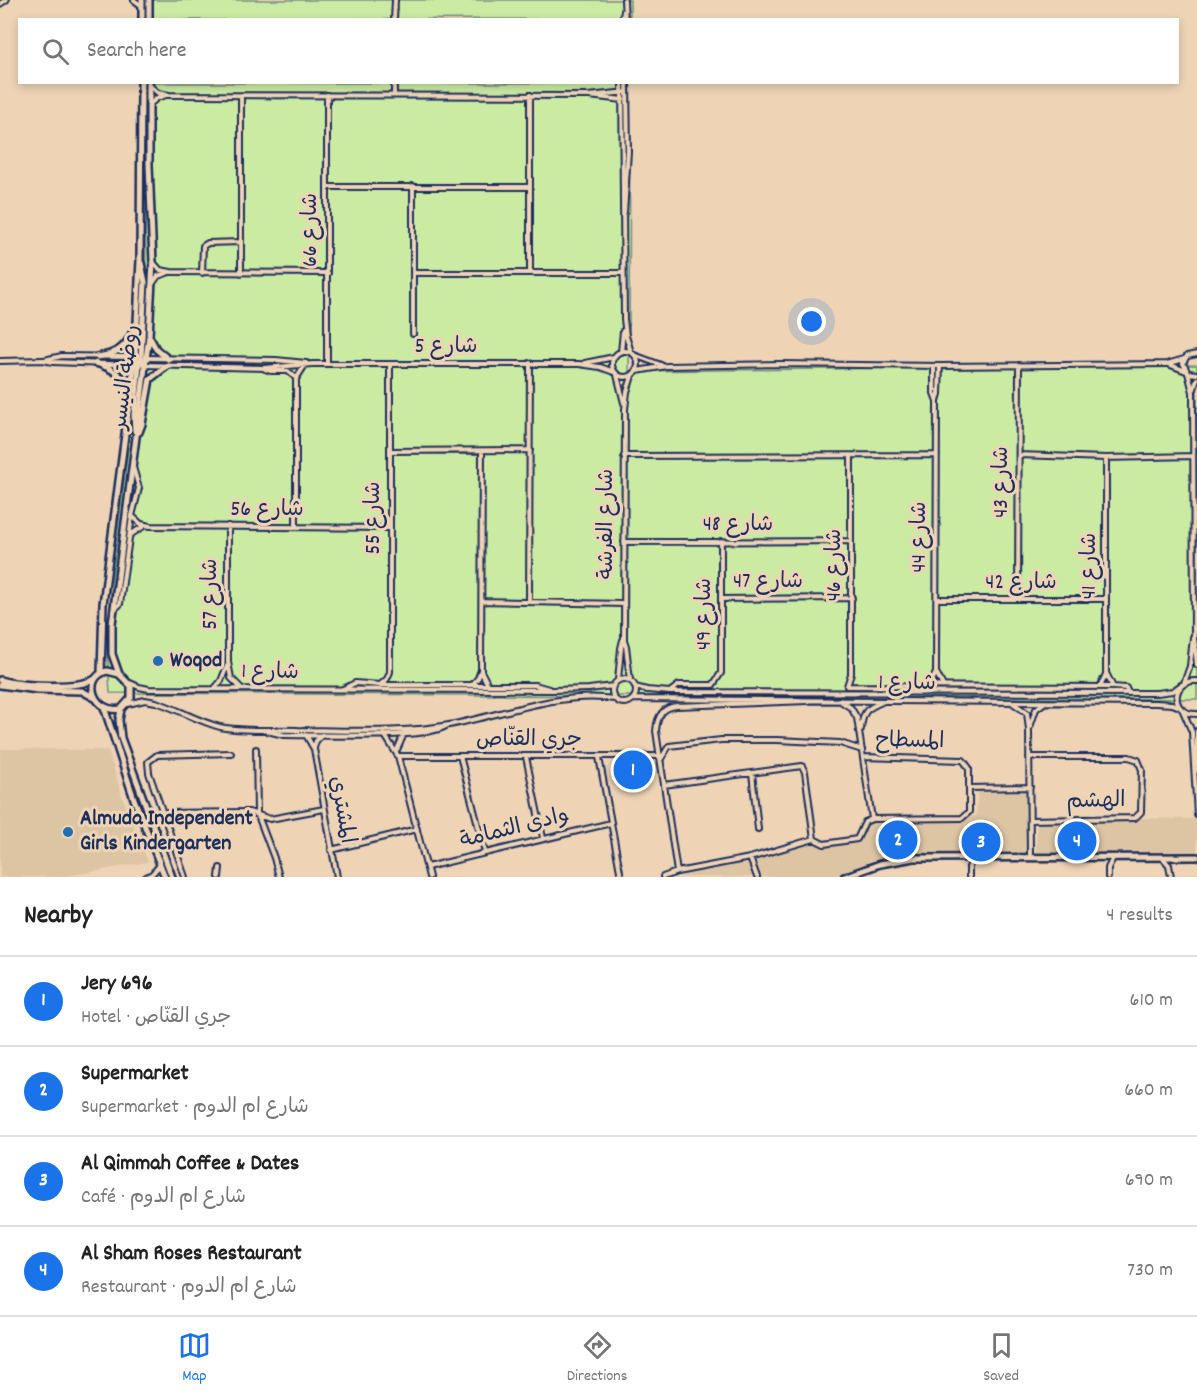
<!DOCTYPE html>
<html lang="en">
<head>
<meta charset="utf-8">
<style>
	body { margin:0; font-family:Dekko,"Playpen Sans Arabic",sans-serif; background:#f6f6f6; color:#222 }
	.you { position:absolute; left:812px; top:322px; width:21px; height:21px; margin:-15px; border:4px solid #fff; border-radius:50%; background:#1a73e8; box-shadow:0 0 0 9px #1a73e833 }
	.badge { display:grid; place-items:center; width:39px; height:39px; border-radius:50%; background:#1a73e8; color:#fff; font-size:20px; font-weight:700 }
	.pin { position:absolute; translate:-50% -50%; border:3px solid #fff; box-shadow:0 2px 6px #0006 }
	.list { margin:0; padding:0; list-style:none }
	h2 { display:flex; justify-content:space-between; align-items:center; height:78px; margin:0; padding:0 24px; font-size:26px }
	h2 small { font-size:20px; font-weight:400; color:#767676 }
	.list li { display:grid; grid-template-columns:39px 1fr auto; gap:18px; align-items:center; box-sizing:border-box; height:90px; padding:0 24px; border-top:2px solid #e0e0e0 }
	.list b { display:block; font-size:22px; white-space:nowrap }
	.list p { margin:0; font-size:20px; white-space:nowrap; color:#767676 }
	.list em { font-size:20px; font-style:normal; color:#767676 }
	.icon { flex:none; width:33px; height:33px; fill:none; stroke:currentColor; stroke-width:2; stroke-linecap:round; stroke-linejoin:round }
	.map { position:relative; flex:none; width:1197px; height:877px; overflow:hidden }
	.search { position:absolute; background:#fff; box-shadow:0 3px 9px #0003; left:18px; right:18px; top:18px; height:66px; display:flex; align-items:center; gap:15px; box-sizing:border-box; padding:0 21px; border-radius:0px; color:#767676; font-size:22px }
	.sheet { height:438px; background:#fff }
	nav { display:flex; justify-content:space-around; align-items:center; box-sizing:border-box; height:84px; border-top:2px solid #e0e0e0; background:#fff; font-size:16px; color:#767676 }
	nav a { display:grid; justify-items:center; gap:3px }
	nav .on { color:#1a73e8 }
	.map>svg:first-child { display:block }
	.built { fill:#ddc5a4 }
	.green { fill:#cbeba3; stroke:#738d80; stroke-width:1.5 }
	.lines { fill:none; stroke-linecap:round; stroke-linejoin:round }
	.minor-casing { stroke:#1b2f5e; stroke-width:8 }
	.tertiary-casing { stroke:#1b2f5e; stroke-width:10 }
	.minor { stroke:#eed4b5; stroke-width:4 }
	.tertiary { stroke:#eed4b5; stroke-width:5 }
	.poi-dot { fill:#1f6fb2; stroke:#eed4b5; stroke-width:2 }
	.labels { text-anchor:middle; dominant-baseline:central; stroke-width:6; stroke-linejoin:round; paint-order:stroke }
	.street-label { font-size:22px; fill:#1b2f5e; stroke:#eed4b5 }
	.poi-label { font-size:22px; font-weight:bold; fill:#1b2f5e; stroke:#eed4b5; text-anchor:start }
</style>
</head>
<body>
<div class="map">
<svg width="1197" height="877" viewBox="0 0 1197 877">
	<rect width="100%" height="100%" fill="#eed4b5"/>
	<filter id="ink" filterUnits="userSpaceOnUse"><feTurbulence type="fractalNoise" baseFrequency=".0167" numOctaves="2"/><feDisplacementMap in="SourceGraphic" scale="12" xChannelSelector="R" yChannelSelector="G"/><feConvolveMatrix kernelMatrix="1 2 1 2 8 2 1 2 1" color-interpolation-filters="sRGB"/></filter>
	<g filter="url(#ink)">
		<!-- built -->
		<path class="built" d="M0 749 108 750 124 802 148 862 62 877H0Z
			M1031 789 1029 852 898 854 831 877H759L754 860 817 842 825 847 861 838 869 822 877 819 976 816 978 791Z
			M1145 818 1197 819V853H1036L1037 819Z
			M749 861 754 877H678L710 868Z"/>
		<!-- green -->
		<path class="green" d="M143 0H630V19L143 20Z
			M144 83H630L629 371 1197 365V699L110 693 107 647 112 578 128 449 146 279Z"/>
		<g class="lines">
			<defs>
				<path id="minor" d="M134 0 142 6
					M624 0 625 20
					M0 4 6 0
					M394 20 395 0
					M622 20 624 11
					M622 82 624 319 626 336 631 352
					M149 85 158 93 169 95 588 96 627 92
					M394 95V82
					M589 96 623 100
					M150 104 157 98 166 95
					M413 186V334
					M328 187H530
					M624 213 628 151 627 82
					M153 262 160 270 171 272 328 273
					M202 273 203 246 208 243 241 242
					M241 273V96
					M413 273H623
					M530 273V95
					M153 283 158 276 167 273
					M612 364a13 13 0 1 1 26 0a13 13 0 1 1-26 0Z
					M621 352 623 331
					M1197 354 1187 356 1183 363 1188 373 1197 374
					M637 356 661 365
					M146 358 276 360 306 363
					M44 360 62 356 135 357
					M0 361 43 360 53 362 134 365
					M585 363 614 357
					M327 364V95
					M1168 364 1186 371
					M144 365 264 368 313 364H579L600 367 614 372
					M934 366V393L937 401
					M265 369 271 371H288L296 378
					M637 371 667 366 780 364 940 366 1167 364 1184 359
					M1188 373 1193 392 1194 637 1197 665
					M617 375 624 403
					M1194 389 1197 379
					M390 451 530 450
					M1019 455 1106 458 1193 456
					M624 456 937 455
					M851 456V674L847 686 1113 687 1126 688 1128 693
					M1106 458V673L1113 687
					M132 516 141 524 150 526 390 528
					M228 526V662L231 678 242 689
					M296 527V379L305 365
					M130 535 144 526
					M624 542 851 541
					M721 599 852 598
					M937 599H1106
					M1018 599 1019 365
					M482 601 624 604
					M529 601 530 363
					M114 610 120 604 132 516 139 488 133 467
					M481 671 488 685
					M937 674 943 686
					M612 691a12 12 0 1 1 24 0a12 12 0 1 1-24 0Z
					M618 680 621 648 623 640
					M630 680 626 646 624 640 625 409 627 392 632 376
					M1197 681C1171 679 1169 715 1197 714
					M130 683 139 687 149 689 552 690 589 689 613 686
					M1184 683 1190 666 1193 637
					M380 685 387 679 390 672V364
					M472 685 478 678 481 670 482 451
					M929 686 936 673 937 401 939 394 940 366
					M635 687 647 690 670 692 1157 693 1173 691 1181 685
					M1100 687 1106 674
					M215 688 221 681 227 666
					M343 689 355 683 380 685H535L549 689
					M671 691 679 685H713L721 673V541
					M633 699 1156 703 1172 704 1180 707
					M839 700 851 708 857 718 872 819
					M1013 703 1027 713 1029 730 1030 856
					M128 704 145 700 156 702C178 709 197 721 220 727 244 732 273 729 298 730 347 730 400 734 449 725 503 715 558 691 615 699
					M1183 711 1192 732 1197 815
					M1030 727 1036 709 1044 703
					M861 729C863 710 866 709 884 701
					M267 731 284 735C316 735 423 740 446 726
					M384 734 398 756 429 877
					M306 735 314 749 337 877
					M314 748 316 741 322 735
					M256 749 257 813 274 858 279 877
					M397 750 404 734
					M398 756H659
					M460 756 485 852
					M526 757 543 838
					M599 757 621 877
					M1029 757H1129L1138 760 1142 770 1141 812 1135 818 1030 820
					M661 759 669 746 721 740H777L840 743 862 750
					M1195 772 1197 766V731
					M752 773 758 829
					M969 788 1030 787
					M162 813 249 812 270 819 324 809
					M814 839 824 844 857 839 865 822 872 819 962 818 969 812V768L963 760 863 757
					M331 850 417 829
					M1162 857 1169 865 1171 877
					M750 858 757 877
					M427 867 611 823
					M677 872 656 731C657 717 662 707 677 706L808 701
					M146 877 152 874 160 865
					M185 877 149 773 148 762 157 755 231 753
					M219 877 220 868
					M663 877 677 872 750 858 814 839 805 772 802 766 664 785
					M969 877V867L973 858
					M1108 877V868L1113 858"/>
				<path id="tertiary" d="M149 0V20
					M142 20V0
					M141 263 145 282 141 357 142 362 146 365
					M150 338 156 349 168 359
					M97 357C117 354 126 348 134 329
					M96 363C113 369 122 374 130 391
					M135 431 134 415 139 365 137 360
					M139 432 142 424 150 379 167 366
					M107 671 119 674 131 686V698L121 709C94 714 81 678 107 671Z
					M101 673 103 604 134 365 137 322 140 259 141 82
					M119 674 112 654V624L149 336 153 262 149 165V82
					M0 680C20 686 77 689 95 679
					M0 685 38 690 82 691 95 698
					M104 707 134 799 165 877
					M121 709 119 720 121 738 172 877
					M844 877 880 864 914 858 1197 857"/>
			</defs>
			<!-- minor casing -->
			<use href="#minor" class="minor-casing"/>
			<!-- tertiary casing -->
			<use href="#tertiary" class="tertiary-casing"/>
			<!-- minor -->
			<use href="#minor" class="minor"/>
			<!-- tertiary -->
			<use href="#tertiary" class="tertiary"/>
		</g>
	</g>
	<!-- markers -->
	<g class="poi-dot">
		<circle cx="158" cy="661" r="6"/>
		<circle cx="68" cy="832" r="6"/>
	</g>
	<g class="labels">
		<!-- street labels -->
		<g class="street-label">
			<text transform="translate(311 230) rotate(-90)">شارع 66</text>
			<text x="446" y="347">شارع 5</text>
			<text transform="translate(127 377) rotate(-83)">روضة النيسر</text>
			<text transform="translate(1002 482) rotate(-90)">شارع 43</text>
			<text x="267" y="510">شارع 56</text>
			<text transform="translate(374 518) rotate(-90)">شارع 55</text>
			<text transform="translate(607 524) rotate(-90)">شارع الفرشة</text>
			<text x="738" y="525">شارع 48</text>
			<text transform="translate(920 537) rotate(-90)">شارع 44</text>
			<text transform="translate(835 565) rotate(-90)">شارع 46</text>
			<text transform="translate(1090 566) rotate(-90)">شارع 41</text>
			<text x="768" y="582">شارع 47</text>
			<text x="1021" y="583">شارع 42</text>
			<text transform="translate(211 594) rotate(-90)">شارع 57</text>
			<text transform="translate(705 614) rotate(-90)">شارع 49</text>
			<text transform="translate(270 673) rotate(1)">شارع 1</text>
			<text transform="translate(907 684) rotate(1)">شارع 1</text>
			<text x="529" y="740">جري القنّاص</text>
			<text transform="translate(910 742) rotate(1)">المسطاح</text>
			<text transform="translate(1096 802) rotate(-1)">الهشم</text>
			<text transform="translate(341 810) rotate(80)">المشتري</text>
			<text transform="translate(515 829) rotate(-14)">وادى الثمامة</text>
		</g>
		<!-- poi labels -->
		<g class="poi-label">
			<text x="170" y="661">Woqod</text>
			<text x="80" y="819">Almuda Independent<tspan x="80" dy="25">Girls Kindergarten</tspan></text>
		</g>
	</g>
</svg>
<div class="you"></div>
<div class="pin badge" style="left:633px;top:770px">1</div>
<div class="pin badge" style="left:898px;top:840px">2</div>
<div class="pin badge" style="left:981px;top:842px">3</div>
<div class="pin badge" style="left:1077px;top:841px">4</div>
<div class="search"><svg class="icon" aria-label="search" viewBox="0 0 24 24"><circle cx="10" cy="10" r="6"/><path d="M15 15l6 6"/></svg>Search here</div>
</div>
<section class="sheet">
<h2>Nearby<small>4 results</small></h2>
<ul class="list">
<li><span class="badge">1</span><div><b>Jery 696</b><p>Hotel · جري القنّاص</p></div><em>610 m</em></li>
<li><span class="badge">2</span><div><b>Supermarket</b><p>Supermarket · شارع ام الدوم</p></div><em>660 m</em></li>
<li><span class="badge">3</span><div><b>Al Qimmah Coffee &amp; Dates</b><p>Café · شارع ام الدوم</p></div><em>690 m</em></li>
<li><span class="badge">4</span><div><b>Al Sham Roses Restaurant</b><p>Restaurant · شارع ام الدوم</p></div><em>730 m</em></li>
</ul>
</section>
<nav>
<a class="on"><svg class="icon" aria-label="map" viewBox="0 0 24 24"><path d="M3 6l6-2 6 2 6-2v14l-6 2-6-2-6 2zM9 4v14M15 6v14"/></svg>Map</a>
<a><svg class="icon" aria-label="directions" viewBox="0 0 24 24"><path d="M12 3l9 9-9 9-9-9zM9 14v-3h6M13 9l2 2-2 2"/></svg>Directions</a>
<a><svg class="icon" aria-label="saved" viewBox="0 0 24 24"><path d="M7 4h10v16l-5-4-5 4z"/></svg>Saved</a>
</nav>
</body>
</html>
